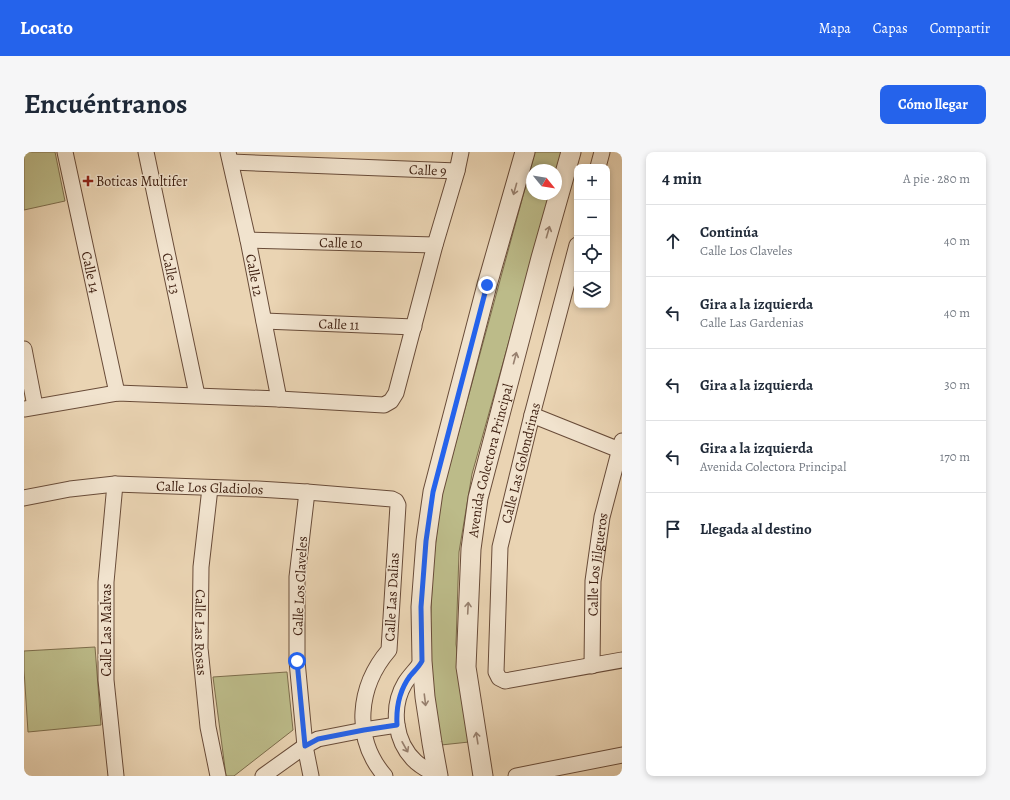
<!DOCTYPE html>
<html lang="es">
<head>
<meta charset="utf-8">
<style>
	body { margin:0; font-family:Alegreya,serif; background:#f6f6f7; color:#1f2937 }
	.controls { position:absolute; right:12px; top:12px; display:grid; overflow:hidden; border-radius:8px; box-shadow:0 2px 6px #0003 }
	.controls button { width:36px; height:36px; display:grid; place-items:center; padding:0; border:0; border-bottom:1px solid #e0e1e3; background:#fff; color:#1f2937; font:20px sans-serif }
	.compass { position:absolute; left:502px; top:12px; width:36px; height:36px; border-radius:50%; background:#fff; box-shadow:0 2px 6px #0003; rotate:120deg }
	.stop { position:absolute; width:12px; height:12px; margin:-9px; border:3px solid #2563eb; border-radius:50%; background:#fff }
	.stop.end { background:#2563eb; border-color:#fff; box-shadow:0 1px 4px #0008 }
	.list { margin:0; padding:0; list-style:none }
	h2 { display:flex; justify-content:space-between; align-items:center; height:52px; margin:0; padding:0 16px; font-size:17px }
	h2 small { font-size:13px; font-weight:400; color:#747a83 }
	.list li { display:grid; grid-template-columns:26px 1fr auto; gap:12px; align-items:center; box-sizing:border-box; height:72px; padding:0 16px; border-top:1px solid #e0e1e3 }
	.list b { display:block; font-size:15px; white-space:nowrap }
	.list p { margin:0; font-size:13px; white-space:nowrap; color:#747a83 }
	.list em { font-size:13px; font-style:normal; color:#747a83 }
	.icon { flex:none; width:22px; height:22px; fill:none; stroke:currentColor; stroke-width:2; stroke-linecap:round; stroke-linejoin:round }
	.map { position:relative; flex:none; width:598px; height:624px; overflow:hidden; border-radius:8px }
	header { display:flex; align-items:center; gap:24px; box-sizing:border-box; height:56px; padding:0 20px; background:#2563eb; color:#fff }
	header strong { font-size:19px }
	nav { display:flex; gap:22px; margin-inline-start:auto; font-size:14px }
	.intro { display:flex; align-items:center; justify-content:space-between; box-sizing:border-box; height:96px; padding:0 24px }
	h1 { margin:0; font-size:28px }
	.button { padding:10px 18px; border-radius:8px; background:#2563eb; color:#fff; font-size:14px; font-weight:700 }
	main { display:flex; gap:24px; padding:0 24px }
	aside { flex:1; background:#fff; border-radius:8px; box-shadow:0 2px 6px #0003 }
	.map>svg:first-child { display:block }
	.green { fill:#bcbb89; stroke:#7d6d4c }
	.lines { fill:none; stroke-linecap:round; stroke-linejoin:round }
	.minor-casing { stroke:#694c39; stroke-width:17 }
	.tertiary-casing { stroke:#694c39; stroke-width:21 }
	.minor { stroke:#f1e3ce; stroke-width:15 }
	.tertiary { stroke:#f1e3ce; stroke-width:19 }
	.oneway { stroke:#98816f }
	.route { stroke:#2563eb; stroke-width:5 }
	.poi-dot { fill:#8f2418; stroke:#f1e3ce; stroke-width:1.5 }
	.labels { text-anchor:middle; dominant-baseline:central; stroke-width:3; stroke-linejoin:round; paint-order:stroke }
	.street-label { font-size:14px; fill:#3e1f10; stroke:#f1e3ce }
	.poi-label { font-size:14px; fill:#3e1f10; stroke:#f1e3ce; text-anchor:start }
</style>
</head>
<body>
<header>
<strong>Locato</strong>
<nav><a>Mapa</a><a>Capas</a><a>Compartir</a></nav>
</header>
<div class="intro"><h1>Encuéntranos</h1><a class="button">Cómo llegar</a></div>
<main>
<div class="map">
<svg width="598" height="624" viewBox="0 0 598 624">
	<rect width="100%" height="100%" fill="#ead4b3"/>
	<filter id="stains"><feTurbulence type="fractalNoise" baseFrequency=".005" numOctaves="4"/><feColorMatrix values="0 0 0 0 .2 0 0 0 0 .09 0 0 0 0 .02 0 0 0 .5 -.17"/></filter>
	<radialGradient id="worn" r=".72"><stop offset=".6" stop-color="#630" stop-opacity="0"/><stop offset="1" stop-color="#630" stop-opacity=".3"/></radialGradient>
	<!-- green -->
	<path class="green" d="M0 0H31L41 49 0 58Z
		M511 0H538L532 22V18H508V42H526L448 322 435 400 432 492 445 590 417 593 409 543 406 477 409 413 417 345Z
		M71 495 77 573 4 580 0 518V499Z
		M263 520 269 578 210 624H202L189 525Z"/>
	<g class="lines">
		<defs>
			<g id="minor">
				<path id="s1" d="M41 0 93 241"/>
				<path id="s2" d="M122 0 173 243"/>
				<path id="s3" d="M204 0 224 88 255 247"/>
				<path id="s4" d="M207 10 433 19"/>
				<path d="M574 15 578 0"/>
				<path id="s5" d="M224 88 411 93"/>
				<path d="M553 93 508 263 476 395 472 520 475 526 481 529 598 508"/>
				<path id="s6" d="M240 169 390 175"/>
				<path d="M0 197 11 254"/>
				<path d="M0 257 93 241 255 247 360 253 367 249 372 241 411 93 433 19 437 0"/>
				<path d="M508 263 598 299"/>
				<path d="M91 332 82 430V528L92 624"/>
				<path id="s7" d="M186 336 177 415 176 496 184 575 194 624"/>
				<path d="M283 340 273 425V509L281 594 287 624"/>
				<path id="s8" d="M0 346 46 337 91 332 234 337 283 340 368 347 372 349 374 353 365 498C334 534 328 586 361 624"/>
				<path d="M398 509C393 517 386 523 381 531 366 556 371 591 392 610 399 616 406 619 413 624"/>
				<path id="s9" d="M568 514 569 429 578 365 598 289"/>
				<path d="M239 624 281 594 294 587 340 578 373 573"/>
				<path d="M492 624 598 603"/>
			</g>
			<g id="tertiary">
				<path d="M414 624 408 591 401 545 398 509 397 455 402 389 409 340 463 133 501 0"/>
				<path id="s10" d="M459 624 442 515 447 397 454 346 517 106 547 0"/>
			</g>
		</defs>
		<!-- minor casing -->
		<use href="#minor" class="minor-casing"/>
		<!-- tertiary casing -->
		<use href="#tertiary" class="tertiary-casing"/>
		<!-- minor -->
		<use href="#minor" class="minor"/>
		<!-- tertiary -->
		<use href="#tertiary" class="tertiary"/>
	</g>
	<!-- one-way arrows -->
	<defs><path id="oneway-shaft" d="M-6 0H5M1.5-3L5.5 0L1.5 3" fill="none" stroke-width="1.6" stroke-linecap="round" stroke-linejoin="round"/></defs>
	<g class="oneway">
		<use href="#oneway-shaft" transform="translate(491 37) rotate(106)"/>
		<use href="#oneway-shaft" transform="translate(524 80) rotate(-74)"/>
		<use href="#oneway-shaft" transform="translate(491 206) rotate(-75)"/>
		<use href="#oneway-shaft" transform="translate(444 456) rotate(-87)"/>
		<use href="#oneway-shaft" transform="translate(401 548) rotate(83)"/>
		<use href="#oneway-shaft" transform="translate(453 586) rotate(-99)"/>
		<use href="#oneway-shaft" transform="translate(381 595) rotate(61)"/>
	</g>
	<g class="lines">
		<!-- route -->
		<path class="route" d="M273 509 281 594 294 587 340 578 373 573C372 555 375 539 386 524 390 519 395 515 398 509L397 455 402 389 409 340 463 133"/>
	</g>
	<!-- markers -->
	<path class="poi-dot" d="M62 23h4v4h4v4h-4v4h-4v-4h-4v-4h4z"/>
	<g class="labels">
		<!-- street labels -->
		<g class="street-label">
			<text stroke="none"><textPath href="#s4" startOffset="197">Calle 9</textPath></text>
			<text stroke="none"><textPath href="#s5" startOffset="93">Calle 10</textPath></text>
			<text stroke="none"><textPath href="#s1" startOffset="123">Calle 14</textPath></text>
			<text stroke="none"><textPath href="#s2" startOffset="124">Calle 13</textPath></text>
			<text stroke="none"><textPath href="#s3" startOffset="126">Calle 12</textPath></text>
			<text stroke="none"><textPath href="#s6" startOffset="75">Calle 11</textPath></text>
			<text stroke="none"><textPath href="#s10" startOffset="319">Avenida Colectora Principal</textPath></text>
			<text transform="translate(497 311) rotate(-76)">Calle Las Golondrinas</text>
			<text stroke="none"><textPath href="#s8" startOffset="187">Calle Los Gladiolos</textPath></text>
			<text stroke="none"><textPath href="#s9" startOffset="102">Calle Los Jilgueros</textPath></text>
			<text transform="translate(276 434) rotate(-87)">Calle Los Claveles</text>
			<text transform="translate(368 445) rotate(-87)">Calle Las Dalias</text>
			<text transform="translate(82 478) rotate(-90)">Calle Las Malvas</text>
			<text stroke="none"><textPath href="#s7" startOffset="145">Calle Las Rosas</textPath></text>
		</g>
		<!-- poi labels -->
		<g class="poi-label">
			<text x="72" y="29">Boticas Multifer</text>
		</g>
	</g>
	<rect width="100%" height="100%" filter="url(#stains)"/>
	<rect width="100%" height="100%" fill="url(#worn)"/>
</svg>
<div class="controls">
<button>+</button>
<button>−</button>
<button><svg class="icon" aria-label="locate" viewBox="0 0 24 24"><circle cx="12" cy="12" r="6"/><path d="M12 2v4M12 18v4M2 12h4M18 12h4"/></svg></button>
<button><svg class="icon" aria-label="layers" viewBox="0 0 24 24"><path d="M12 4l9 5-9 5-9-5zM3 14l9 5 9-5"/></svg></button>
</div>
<svg class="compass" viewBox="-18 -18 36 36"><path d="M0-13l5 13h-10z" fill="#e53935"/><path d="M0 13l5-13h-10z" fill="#747a83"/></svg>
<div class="stop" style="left:273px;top:509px"></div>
<div class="stop end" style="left:463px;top:133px"></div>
</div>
<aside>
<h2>4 min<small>A pie · 280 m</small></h2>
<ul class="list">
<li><svg class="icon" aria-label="ahead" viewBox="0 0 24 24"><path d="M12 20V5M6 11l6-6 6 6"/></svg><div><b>Continúa</b><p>Calle Los Claveles</p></div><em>40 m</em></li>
<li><svg class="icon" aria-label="left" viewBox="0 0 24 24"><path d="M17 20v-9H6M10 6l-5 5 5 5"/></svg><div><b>Gira a la izquierda</b><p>Calle Las Gardenias</p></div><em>40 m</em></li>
<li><svg class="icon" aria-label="left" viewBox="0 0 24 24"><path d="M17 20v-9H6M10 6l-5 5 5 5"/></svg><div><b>Gira a la izquierda</b></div><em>30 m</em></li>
<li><svg class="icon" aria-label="left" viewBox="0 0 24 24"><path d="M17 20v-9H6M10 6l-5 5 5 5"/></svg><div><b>Gira a la izquierda</b><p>Avenida Colectora Principal</p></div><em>170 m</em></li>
<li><svg class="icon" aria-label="arrive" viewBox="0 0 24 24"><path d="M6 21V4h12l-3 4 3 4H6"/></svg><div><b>Llegada al destino</b></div></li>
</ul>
</aside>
</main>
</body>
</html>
